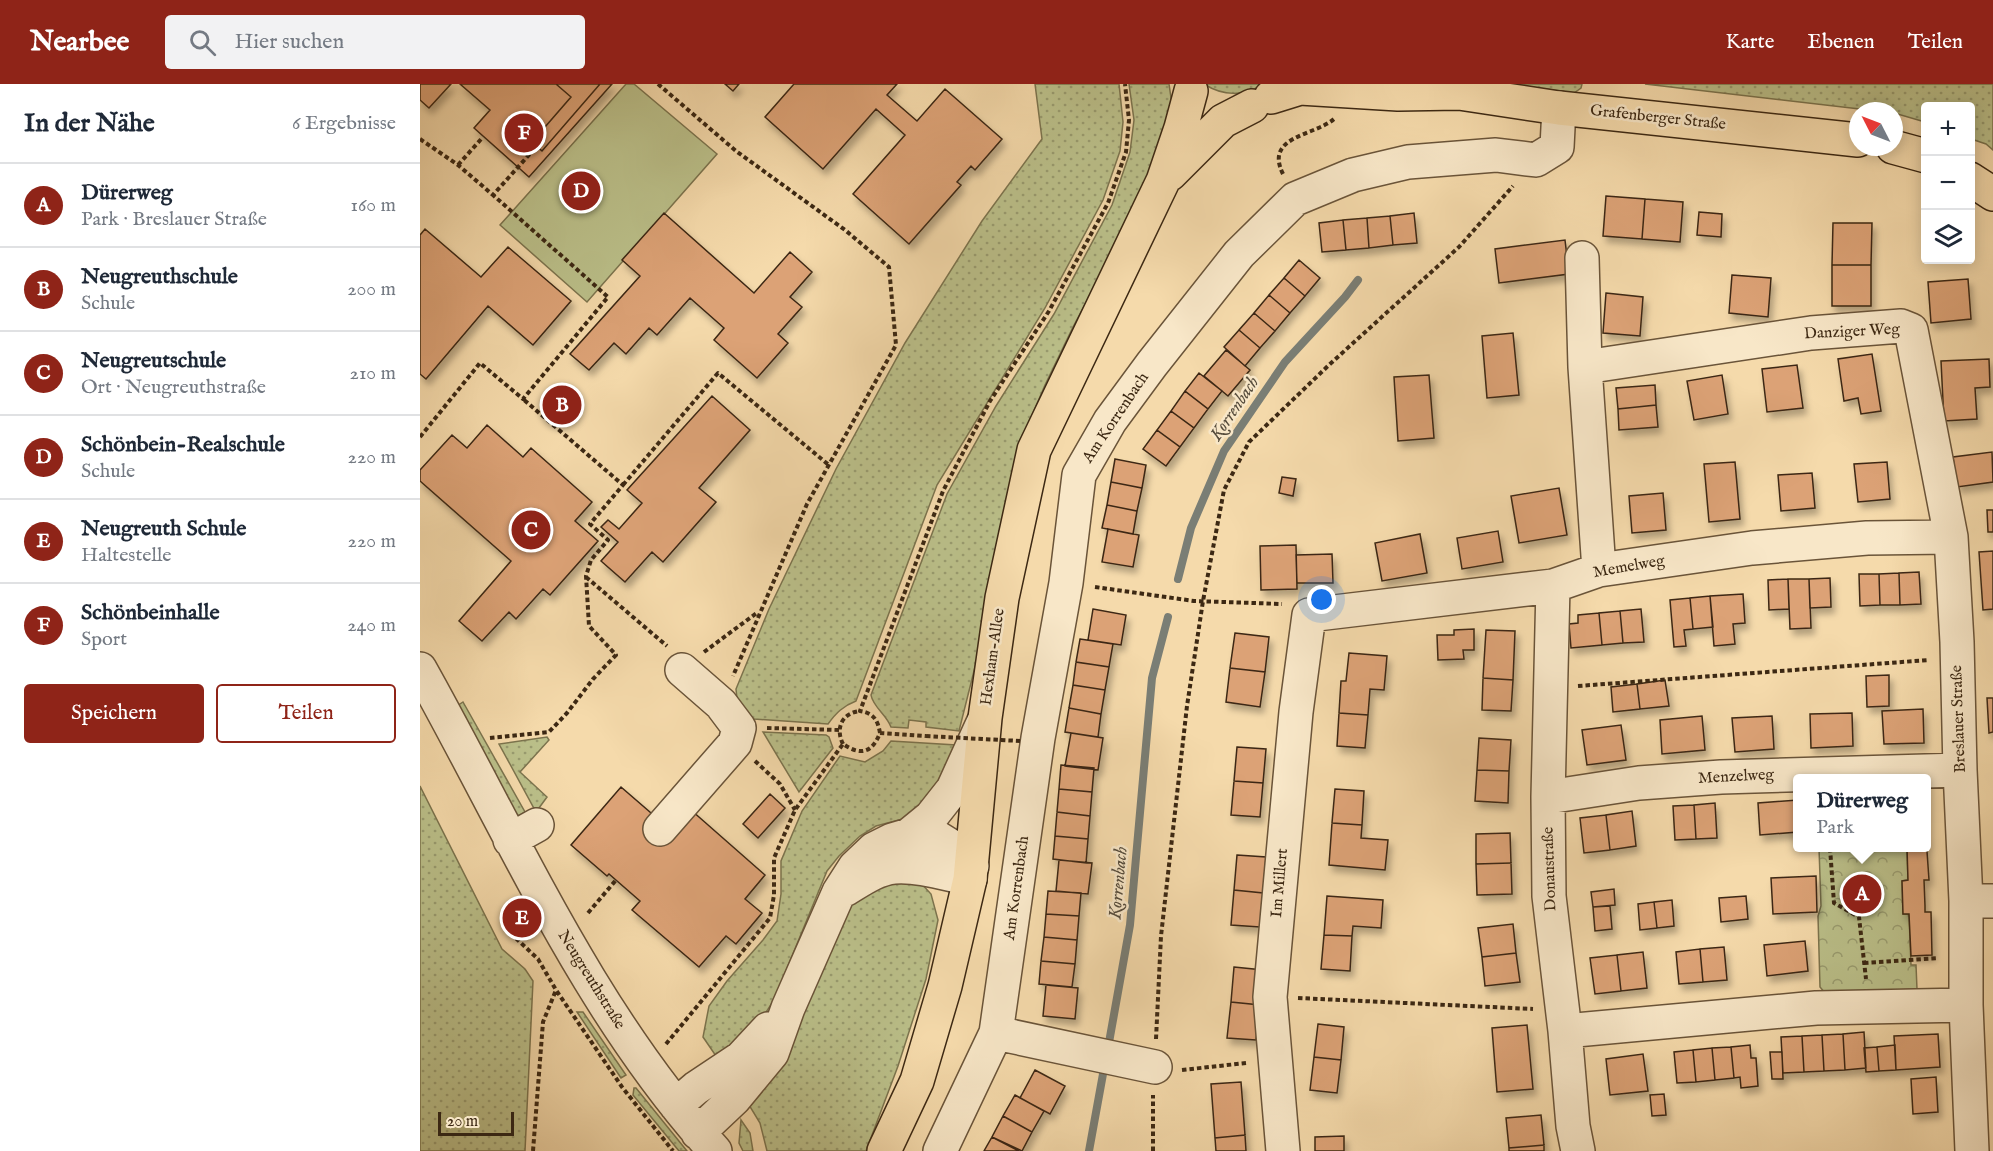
<!DOCTYPE html>
<html lang="de">
<head>
<meta charset="utf-8">
<style>
	body { margin:0; font-family:"IM FELL English",serif; background:#f2f2f3; color:#1f2937 }
	.controls { position:absolute; right:18px; top:18px; display:grid; overflow:hidden; border-radius:6px; box-shadow:0 3px 15px #0003 }
	.controls button { width:54px; height:54px; display:grid; place-items:center; padding:0; border:0; border-bottom:2px solid #e0e1e3; background:#fff; color:#1f2937; font:30px sans-serif }
	.compass { position:absolute; left:1429px; top:18px; width:54px; height:54px; border-radius:50%; background:#fff; box-shadow:0 3px 15px #0003; rotate:312deg }
	.scale { position:absolute; left:18px; bottom:15px; width:76px; box-sizing:border-box; padding-left:6px; border:3px solid #3c2813; border-top:0; font-size:16px; line-height:21px; white-space:nowrap; color:#3c2813; -webkit-text-stroke:4px #f8e7c8; paint-order:stroke }
	.you { position:absolute; left:902px; top:516px; width:21px; height:21px; margin:-15px; border:4px solid #fff; border-radius:50%; background:#1a73e8; box-shadow:0 0 0 9px #1a73e833 }
	.badge { display:grid; place-items:center; width:39px; height:39px; border-radius:50%; background:#8f2418; color:#fff; font-size:20px; font-weight:700 }
	.pin { position:absolute; translate:-50% -50%; border:3px solid #fff; box-shadow:0 2px 6px #0006 }
	.popup { position:absolute; left:1373px; top:690px; width:138px; height:78px; box-sizing:border-box; display:grid; place-content:center; border-radius:6px; background:#fff; filter:drop-shadow(0 2px 4px #0005); font-size:20px; white-space:nowrap; color:#747a83 }
	.popup b { font-size:22px; color:#1f2937 }
	.popup::after { content:''; position:absolute; left:50%; top:100%; margin-left:-12px; border:12px solid transparent; border-top-color:#fff }
	.list { margin:0; padding:0; list-style:none }
	h2 { display:flex; justify-content:space-between; align-items:center; height:78px; margin:0; padding:0 24px; font-size:26px }
	h2 small { font-size:20px; font-weight:400; color:#747a83 }
	.list li { display:grid; grid-template-columns:39px 1fr auto; gap:18px; align-items:center; box-sizing:border-box; height:84px; padding:0 24px; border-top:2px solid #e0e1e3 }
	.list b { display:block; font-size:22px; white-space:nowrap }
	.list p { margin:0; font-size:20px; white-space:nowrap; color:#747a83 }
	.list em { font-size:20px; font-style:normal; color:#747a83 }
	.actions { display:flex; gap:12px; padding:18px 24px }
	.actions a { flex:1; padding:14px 0; border:2px solid #8f2418; border-radius:6px; text-align:center; font-size:21px; color:#8f2418 }
	.actions .main { background:#8f2418; color:#fff }
	.icon { flex:none; width:33px; height:33px; fill:none; stroke:currentColor; stroke-width:2; stroke-linecap:round; stroke-linejoin:round }
	.map { position:relative; flex:none; width:1573px; height:1067px; overflow:hidden }
	header { display:flex; align-items:center; gap:36px; box-sizing:border-box; height:84px; padding:0 30px; background:#8f2418; color:#fff }
	header strong { font-size:28px }
	nav { display:flex; gap:33px; margin-inline-start:auto; font-size:21px }
	.search { width:420px; height:54px; background:#f2f2f3; display:flex; align-items:center; gap:15px; box-sizing:border-box; padding:0 21px; border-radius:6px; color:#747a83; font-size:22px }
	main { display:flex }
	aside { flex:1; background:#fff }
	.map>svg:first-child { display:block }
	.grass { fill:url(#grass-dots); stroke:#7c744e; stroke-width:1.5 }
	.forest { fill:url(#forest-crowns); stroke:#7c744e; stroke-width:1.5 }
	.pitch { fill:#bbc08a; stroke:#7c744e; stroke-width:1.5 }
	.lines { fill:none; stroke-linecap:round; stroke-linejoin:round }
	.stream { stroke:#7a7e75; stroke-width:8 }
	.building { fill:#dca276; stroke:#3c2813; stroke-width:1.5; filter:url(#shadow) }
	.minor-casing { stroke:#6a5439; stroke-width:36 }
	.major-casing { stroke:#3c2813; stroke-width:36 }
	.path { stroke:#3c2813; stroke-width:4; stroke-dasharray:4.5 3; stroke-linecap:butt }
	.minor { stroke:#f8e7c8; stroke-width:33 }
	.major { stroke:#f5daab; stroke-width:33 }
	.path-bridge { stroke:#3c2813; stroke-width:4; stroke-dasharray:4.5 3; stroke-linecap:butt }
	.labels { text-anchor:middle; dominant-baseline:central; stroke-width:5; stroke-linejoin:round; paint-order:stroke }
	.street-label { font-size:16px; fill:#3c2813; stroke:#f8e7c8 }
	.water-label { font-size:18px; font-style:italic; fill:#564c3c; stroke:#f8e7c8 }
</style>
</head>
<body>
<header>
<strong>Nearbee</strong>
<div class="search"><svg class="icon" aria-label="search" viewBox="0 0 24 24"><circle cx="10" cy="10" r="6"/><path d="M15 15l6 6"/></svg>Hier suchen</div>
<nav><a>Karte</a><a>Ebenen</a><a>Teilen</a></nav>
</header>
<main>
<aside>
<h2>In der Nähe<small>6 Ergebnisse</small></h2>
<ul class="list">
<li><span class="badge">A</span><div><b>Dürerweg</b><p>Park · Breslauer Straße</p></div><em>160 m</em></li>
<li><span class="badge">B</span><div><b>Neugreuthschule</b><p>Schule</p></div><em>200 m</em></li>
<li><span class="badge">C</span><div><b>Neugreutschule</b><p>Ort · Neugreuthstraße</p></div><em>210 m</em></li>
<li><span class="badge">D</span><div><b>Schönbein-Realschule</b><p>Schule</p></div><em>220 m</em></li>
<li><span class="badge">E</span><div><b>Neugreuth Schule</b><p>Haltestelle</p></div><em>220 m</em></li>
<li><span class="badge">F</span><div><b>Schönbeinhalle</b><p>Sport</p></div><em>240 m</em></li>
</ul>
<div class="actions"><a class="main">Speichern</a><a>Teilen</a></div>
</aside>
<div class="map">
<svg width="1573" height="1067" viewBox="0 0 1573 1067">
	<defs>
		<pattern id="grass-dots" width="8" height="8" patternUnits="userSpaceOnUse" patternTransform="scale(1.5)"><rect width="8" height="8" fill="#bbc08a"/><path d="M2 2h.1M6 6h.1" fill="none" stroke="#999c70" stroke-width="1.8" stroke-linecap="round"/></pattern>
		<pattern id="forest-crowns" width="20" height="18" patternUnits="userSpaceOnUse" patternTransform="scale(1.5)"><rect width="20" height="18" fill="#bbc08a"/><path d="M2 6a3 3 0 1 1 6 0M12 15a3 3 0 1 1 6 0" fill="none" stroke="#999c70"/></pattern>
		<filter id="shadow"><feDropShadow dx="3.5" dy="6" stdDeviation="3" flood-color="#0004"/></filter>
	</defs>
	<rect width="100%" height="100%" fill="#f5daab"/>
	<filter id="stains"><feTurbulence type="fractalNoise" baseFrequency=".00333" numOctaves="4"/><feColorMatrix values="0 0 0 0 .2 0 0 0 0 .09 0 0 0 0 .02 0 0 0 .5 -.17"/></filter>
	<radialGradient id="worn" r=".72"><stop offset=".6" stop-color="#630" stop-opacity="0"/><stop offset="1" stop-color="#630" stop-opacity=".3"/></radialGradient>
	<!-- grass -->
	<path class="grass" d="M615 0H699L703 38 700 67 683 116 625 224 517 401 436 617C423 622 416 629 408 640L334 635 318 624 316 605 349 525 416 385 485 259 562 137 622 55Z
		M709 0H749L752 21 740 66 713 130 653 243 625 301 598 364 563 551 539 647 506 643V638L489 636 488 644 471 643C466 630 453 623 451 611L527 410 576 322 634 230 692 121 710 68 714 36Z
		M784 0H843C824 13 803 12 784 0Z
		M1090 0H1162L1161 4 1154 9Z
		M1225 0H1573V66L1566 60 1551 55 1550 22H1506L1505 38 1474 29V27H1457Z
		M43 618 105 728 97 733 37 622Z
		M343 648 406 651 409 653 413 664 379 708Z
		M127 653 129 656 100 688 127 713 116 728 79 660Z
		M471 657 536 661 519 707 483 735 456 742 440 752 419 772 407 787 354 916 335 945 298 975 283 953 289 922 307 897 343 856 357 837 361 810V777L382 727 420 672 445 678 463 667Z
		M0 702 82 865 105 885 113 897 105 1067H0Z
		M456 797H499L511 810 518 836 506 895 478 982 446 1067H347L340 1039 329 1021 414 848 433 818Z
		M157 928H163L206 991 201 994Z
		M214 1004H216L267 1067H259L213 1011Z
		M321 1036 330 1049 333 1067H323L319 1059Z"/>
	<!-- forest -->
	<path class="forest" d="M1399 764H1487L1488 796 1482 797 1483 830H1489L1491 881H1496L1497 905 1405 909 1400 903 1398 832 1401 822Z"/>
	<!-- pitch -->
	<path class="pitch" d="M206 0H214L297 70 167 218 80 141Z"/>
	<g class="lines">
		<!-- stream -->
		<path class="stream" d="M758 495 771 444 804 367 865 278 925 213 938 196
			M688 964 710 841 732 594 748 533
			M669 1067 685 979"/>
	</g>
	<!-- building -->
	<path class="building" d="M0 0H31L9 24 0 16Z
		M40 0H192L109 93 54 44 70 26Z
		M136 0H180L122 67 112 58 151 13Z
		M305 0H319L313 7Z
		M374 0H477L467 11 497 37 525 5 582 55 555 86 551 82 537 98 541 101 489 160 433 110 485 51 456 25 403 85 345 33Z
		M1186 112 1225 115 1222 155 1183 152Z
		M1225 115 1263 118 1260 158 1222 155Z
		M1279 128 1302 130 1301 153 1277 151Z
		M244 129 334 209 370 168 392 188 370 213 382 223 358 250 368 259 337 294 294 256 304 244 270 214 237 251 229 244 206 270 194 259 169 286 150 270 220 192 202 176Z
		M994 129 997 159 973 161 970 132Z
		M970 132 973 161 949 164 947 134Z
		M947 134 949 164 926 166 923 136Z
		M923 136 926 166 902 168 899 139Z
		M1413 139H1452L1451 181H1412Z
		M5 145 61 193 88 163 151 217 113 261 68 222 6 295 0 290V151Z
		M1145 156 1149 190 1079 199 1075 165Z
		M879 176 900 194 885 212 864 194Z
		M1412 181H1451V222H1412Z
		M1312 191 1351 194 1348 233 1309 229Z
		M864 194 885 212 870 229 849 211Z
		M1548 195 1551 235 1511 239 1508 198Z
		M1186 209 1223 213 1220 252 1183 249Z
		M849 211 870 229 855 247 834 229Z
		M834 229 855 247 840 264 819 246Z
		M819 246 840 264 825 282 804 263Z
		M1093 249 1099 311 1067 314 1062 252Z
		M806 266 830 286 808 312 784 292Z
		M1452 270 1461 327 1441 330 1438 314 1424 317 1418 275Z
		M1569 275 1570 303 1555 304 1557 335 1524 337 1521 277Z
		M1377 281 1383 324 1347 328 1342 285Z
		M779 289 802 307 788 325 765 307Z
		M1009 291 1014 354 978 357 974 293Z
		M1302 291 1308 330 1274 336 1267 297Z
		M1235 301 1236 321 1198 325 1196 304Z
		M765 307 788 325 774 344 751 327Z
		M292 312 330 346 279 404 296 418 243 478 232 468 205 498 181 477 198 458 181 443 188 436 199 445 222 419 207 406Z
		M1236 321 1238 343 1199 346 1198 325Z
		M751 327 774 344 760 363 737 346Z
		M67 341 103 373 111 364 172 418 155 437 178 457 130 511 123 505 96 535 89 528 62 557 39 537 91 477 0 397V386L32 351 47 364Z
		M737 346 760 363 746 382 723 365Z
		M1572 368 1573 398 1537 403 1533 373Z
		M695 375 726 381 722 404 691 398Z
		M1315 378 1320 435 1289 438 1284 380Z
		M1467 378 1470 415 1438 418 1434 380Z
		M1392 389 1395 424 1361 427 1358 391Z
		M862 393 876 395 873 412 859 409Z
		M691 398 722 404 717 427 687 421Z
		M1139 404 1147 451 1099 459 1091 412Z
		M1243 409 1246 446 1212 449 1209 412Z
		M687 421 717 427 713 450 682 444Z
		M1567 426H1573V448H1568Z
		M688 445 719 451 713 483 682 478Z
		M1078 447 1083 478 1042 485 1037 454Z
		M1000 450 1007 489 962 497 955 459Z
		M876 461 877 505 841 506 840 462Z
		M1573 467V525L1563 526 1559 468Z
		M912 470 913 499H877L876 471Z
		M1499 488 1501 520 1480 521 1479 489Z
		M1479 489 1480 521H1460L1459 490Z
		M1439 490H1459L1460 521 1440 522Z
		M1410 494 1411 523 1390 524 1389 495Z
		M1368 495 1369 525 1349 526 1348 496Z
		M1368 495H1389L1391 544 1370 545Z
		M1323 510 1325 539 1313 540 1315 560 1294 562 1290 512Z
		M1290 512 1293 543 1273 545 1270 514Z
		M1270 514 1273 545 1264 546 1266 562 1254 563 1250 516Z
		M673 525 706 531 701 561 668 556Z
		M1221 525 1224 558 1203 559 1200 527Z
		M1200 527 1203 559 1182 561 1179 529Z
		M1179 529 1182 561 1151 564 1149 540 1158 539V531Z
		M1054 545V566H1043L1044 575 1018 576 1017 551H1034V546Z
		M1066 546 1095 547 1093 596 1063 594Z
		M815 549 849 553 845 588 810 584Z
		M660 555 693 560 689 583 656 578Z
		M929 569 967 572 964 606 950 605 948 631 919 629 921 597H926Z
		M656 578 689 583 685 606 653 601Z
		M810 584 845 588 840 623 806 618Z
		M1469 591V622L1447 623 1446 592Z
		M1063 594 1093 596 1091 627 1062 626Z
		M1245 596 1249 622 1220 625 1217 600Z
		M1217 600 1220 625 1193 628 1191 603Z
		M653 601 685 606 681 630 649 624Z
		M1567 614H1573V648L1569 649Z
		M649 624 681 630 678 653 645 648Z
		M1503 625 1504 659 1464 660 1462 627Z
		M919 629 948 631 945 664 917 662Z
		M1432 629 1433 662 1391 664 1390 630Z
		M1282 632 1285 666 1242 670 1240 636Z
		M1352 632 1354 665 1315 668 1312 634Z
		M1201 641 1206 676 1167 681 1162 646Z
		M651 649 683 654 678 686 645 682Z
		M1059 654 1091 656 1089 687 1057 686Z
		M817 663 846 665 843 699 814 697Z
		M641 681 674 684 672 708 639 705Z
		M1057 686 1089 687 1088 719 1055 717Z
		M814 697 843 699 840 733 811 731Z
		M201 703 238 735 271 726 345 791 325 815 342 829 316 860 306 852 279 883 212 826 220 817 189 790 187 792 151 761Z
		M639 705 672 708 670 732 637 728Z
		M915 705 944 707 942 741 912 739Z
		M350 710 365 724 338 754 323 740Z
		M1378 716V748L1340 751 1338 719Z
		M1295 719 1297 754 1276 755 1274 721Z
		M1274 721 1276 755 1255 756 1253 722Z
		M1212 727 1216 762 1190 766 1186 731Z
		M637 728 670 732 668 755 635 752Z
		M1186 731 1190 766 1164 769 1160 734Z
		M912 739 942 741 941 754 968 756 965 786 909 781Z
		M1090 749 1091 779 1056 780V750Z
		M635 752 668 755 666 779 633 775Z
		M1506 753 1509 796H1504L1505 822V828H1511L1512 871 1491 872 1489 830H1483L1482 797 1488 796 1487 764H1506Z
		M817 771 846 773 843 809 814 806Z
		M639 776 672 779 668 810 636 807Z
		M1091 779 1092 810 1057 811 1056 780Z
		M1396 792 1397 828 1353 830 1351 794Z
		M1194 805 1195 821 1173 823 1171 808Z
		M814 806 843 809 840 843 811 841Z
		M628 807 661 809 659 832 626 830Z
		M907 812 963 816 961 844 933 842 932 852 904 851Z
		M1326 812 1328 835 1301 838 1299 814Z
		M1252 816 1254 842 1237 844 1234 818Z
		M1234 818 1237 844 1220 846 1218 820Z
		M1190 822 1192 845 1175 847 1173 823Z
		M626 830 659 832 657 856 624 853Z
		M1093 840 1096 869 1062 873 1058 844Z
		M904 851 932 852 930 887 901 885Z
		M624 853 657 856 655 880 621 877Z
		M1385 857 1388 887 1347 892 1344 861Z
		M1304 863 1307 896 1283 898 1280 865Z
		M1280 865 1283 898 1259 900 1256 868Z
		M1223 868 1227 904 1201 907 1197 871Z
		M1096 869 1100 898 1065 902 1062 873Z
		M1197 871 1201 907 1175 910 1170 874Z
		M621 877 655 880 652 903 619 900Z
		M814 883 843 886 840 921 811 918Z
		M626 901 658 904 655 935 623 932Z
		M811 918 840 921 836 956 807 954Z
		M898 940 924 943 921 976 894 973Z
		M1107 941 1113 1005 1077 1008 1072 944Z
		M1444 948 1446 984 1425 986 1423 950Z
		M1423 950 1425 986 1404 987 1402 951Z
		M1518 950 1520 983 1476 986 1474 952Z
		M1402 951 1404 987 1384 988 1382 952Z
		M1382 952 1384 988 1363 989 1361 953Z
		M1330 961 1331 974H1336L1338 1002 1321 1004 1320 993 1314 994 1311 963Z
		M1475 961 1476 986 1459 987 1457 963Z
		M1311 963 1314 994 1295 996 1292 964Z
		M1457 963 1459 987 1446 988 1444 964Z
		M1292 964 1295 996 1276 998 1273 966Z
		M1273 966 1276 998 1257 999 1254 968Z
		M1350 968H1362L1363 995H1352Z
		M1223 970 1228 1007 1190 1011 1186 975Z
		M894 973 921 976 917 1009 890 1006Z
		M615 986 645 1002 630 1030 600 1014Z
		M1516 993 1518 1028 1493 1030 1491 995Z
		M821 998 825 1051 795 1054 791 1000Z
		M1244 1010 1246 1031 1232 1032 1230 1011Z
		M595 1011 624 1027 612 1048 583 1032Z
		M1121 1031 1124 1061 1089 1064 1086 1034Z
		M583 1032 612 1048 602 1067 572 1053Z
		M825 1051 826 1067H796L795 1054Z
		M924 1052V1067H895V1053Z
		M572 1053 599 1067H564Z
		M1124 1061V1067H1089V1064Z"/>
	<g class="lines">
		<defs>
			<path id="minor" d="M1162 174 1165 283 1179 486
				M1165 283 1391 249 1481 242 1491 246 1531 453 1537 558 1540 686 1546 817V921L1552 1067
				M1133 502 1128 713 1129 812 1145 947 1153 1042 1158 1067
				M0 585C92 749 167 926 295 1067
				M1128 713 1219 699 1301 693 1540 686
				M240 745 315 659 319 644 301 620 262 586
				M489 751 511 733 533 705 563 639
				M90 756 117 741
				M426 805C441 796 456 785 474 783 498 781 526 790 550 795
				M1546 817H1573
				M1145 947 1396 924 1546 921
				M576 949 735 983
				M256 1021 276 1004 321 974 348 945
				M278 1049 314 1015 352 969 368 924 419 808 435 783 454 765 472 756 489 751 518 754 534 764 552 782
				M520 1067 576 949 618 654 646 499 659 391 690 337 732 280 819 170 875 115 933 91 988 78 1076 71 1116 76 1137 63 1139 24
				M863 1067 850 913 876 628 889 531 1133 502 1179 486 1332 464 1447 454 1531 453"/>
			<path id="major" d="M851 13 880 4 978 10 1039 9 1139 24 1438 56
				M1473 63 1506 72
				M750 90 803 37 832 22
				M1550 95 1573 110
				M464 1067 497 997 525 902 550 795 565 634 582 514 614 366 743 97 761 44 771 7"/>
		</defs>
		<!-- minor casing -->
		<use href="#minor" class="minor-casing"/>
		<!-- major casing -->
		<use href="#major" class="major-casing"/>
		<!-- path -->
		<path class="path" d="M238 0 316 67 425 146 469 183 476 261 387 420 313 592
			M0 55 38 81 73 111 116 63
			M38 81 63 53
			M863 90C844 52 894 52 914 35
			M0 353 60 279 103 315 188 213 73 111
			M203 401 298 289 410 382
			M166 493 247 562
			M675 503 774 517 862 520
			M284 568 338 528
			M1158 602 1509 576
			M347 644 419 646
			M460 649C458 637 454 629 440 627L523 407 570 317 629 227 688 119 706 68 709 36 705 0
			M70 654 129 648 147 629 173 595 196 571 169 542 166 492 171 476 188 456 170 440 203 401 103 315
			M423 660C415 644 422 629 440 627
			M335 677 360 700 375 726
			M1410 764 1414 819 1439 833 1446 895
			M168 829 196 796
			M85 844 118 875 136 906 202 1003 253 1067
			M1444 879 1518 874
			M878 914 1113 925
			M736 955 741 852 767 622 783 517 804 406 829 358 910 280 1039 163 1093 102
			M246 960 350 834 354 811V774L375 726 423 660C441 672 452 669 460 649L506 652
			M762 986 826 979
			M113 1067 123 938 136 906
			M733 1067V1011"/>
		<!-- minor -->
		<use href="#minor" class="minor"/>
		<!-- major -->
		<use href="#major" class="major"/>
		<!-- path-bridge -->
		<path class="path-bridge" d="M506 652 600 657"/>
	</g>
	<g class="labels">
		<!-- street labels -->
		<g class="street-label">
			<text transform="translate(1238 34) rotate(6)">Grafenberger Straße</text>
			<text transform="translate(1432 248) rotate(-3)">Danziger Weg</text>
			<text transform="translate(696 334) rotate(-56)">Am Korrenbach</text>
			<text transform="translate(1209 483) rotate(-10)">Memelweg</text>
			<text transform="translate(573 573) rotate(-82)">Hexham-Allee</text>
			<text transform="translate(1539 635) rotate(-92)">Breslauer Straße</text>
			<text transform="translate(1316 693) rotate(-3)">Menzelweg</text>
			<text transform="translate(1130 785) rotate(-92)">Donaustraße</text>
			<text transform="translate(860 799) rotate(-85)">Im Millert</text>
			<text transform="translate(597 804) rotate(-82)">Am Korrenbach</text>
			<text transform="translate(171 896) rotate(58)">Neugreuthstraße</text>
		</g>
		<!-- water labels -->
		<g class="water-label">
			<text transform="translate(815 325) rotate(-56)">Korrenbach</text>
			<text transform="translate(699 799) rotate(-85)">Korrenbach</text>
		</g>
	</g>
	<rect width="100%" height="100%" filter="url(#stains)"/>
	<rect width="100%" height="100%" fill="url(#worn)"/>
</svg>
<div class="controls">
<button>+</button>
<button>−</button>
<button><svg class="icon" aria-label="layers" viewBox="0 0 24 24"><path d="M12 4l9 5-9 5-9-5zM3 14l9 5 9-5"/></svg></button>
</div>
<svg class="compass" viewBox="-18 -18 36 36"><path d="M0-13l5 13h-10z" fill="#e53935"/><path d="M0 13l5-13h-10z" fill="#747a83"/></svg>
<div class="scale">20 m</div>
<div class="you"></div>
<div class="pin badge" style="left:1442px;top:810px">A</div>
<div class="popup"><b>Dürerweg</b>Park</div>
<div class="pin badge" style="left:142px;top:321px">B</div>
<div class="pin badge" style="left:111px;top:446px">C</div>
<div class="pin badge" style="left:161px;top:107px">D</div>
<div class="pin badge" style="left:102px;top:834px">E</div>
<div class="pin badge" style="left:104px;top:49px">F</div>
</div>
</main>
</body>
</html>
